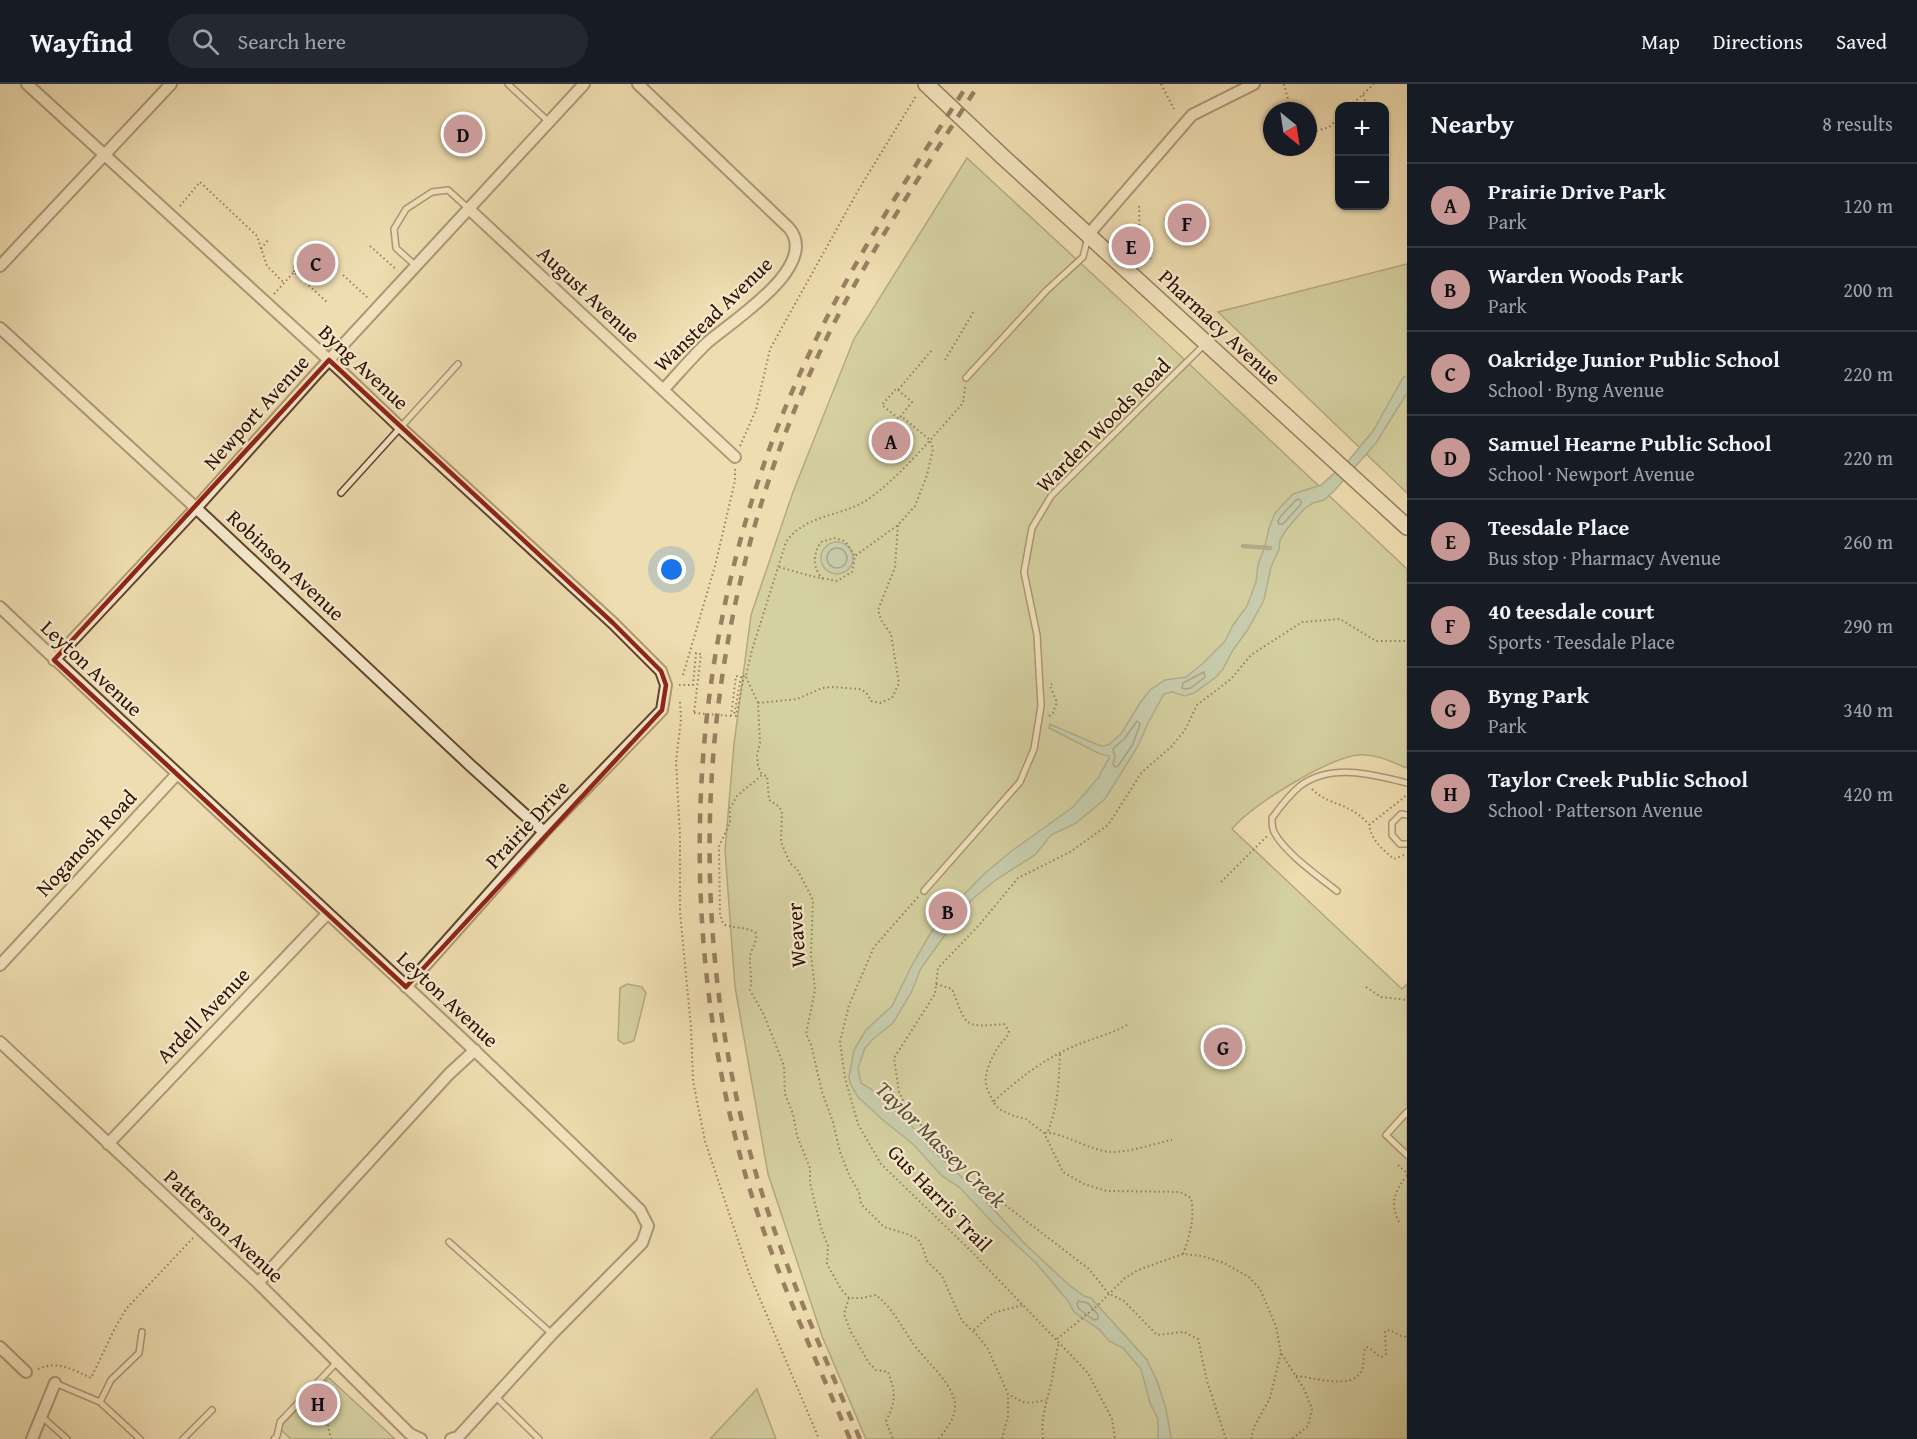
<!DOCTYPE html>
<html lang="en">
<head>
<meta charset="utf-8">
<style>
	body { margin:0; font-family:"Gentium Book Plus",serif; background:#242831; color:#f1f3f6 }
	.controls { position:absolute; right:18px; top:18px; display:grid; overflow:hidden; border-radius:12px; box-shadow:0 2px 4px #0004 }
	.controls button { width:54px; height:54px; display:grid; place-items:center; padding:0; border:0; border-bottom:2px solid #363941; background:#171b24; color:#f1f3f6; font:30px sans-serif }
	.compass { position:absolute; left:1263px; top:18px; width:54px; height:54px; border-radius:50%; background:#171b24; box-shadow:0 2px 4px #0004; rotate:150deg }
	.you { position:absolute; left:672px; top:486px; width:21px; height:21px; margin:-15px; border:4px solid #fff; border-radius:50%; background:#1a73e8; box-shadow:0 0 0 9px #1a73e833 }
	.badge { display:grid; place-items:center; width:39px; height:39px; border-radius:50%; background:#c59692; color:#111; font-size:20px; font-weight:700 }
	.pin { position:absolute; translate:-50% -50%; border:3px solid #fff; box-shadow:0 2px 6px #0006 }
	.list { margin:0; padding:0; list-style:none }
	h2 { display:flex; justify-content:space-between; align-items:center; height:78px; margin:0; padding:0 24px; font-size:26px }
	h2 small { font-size:20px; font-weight:400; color:#9ea1a6 }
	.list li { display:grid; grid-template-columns:39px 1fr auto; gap:18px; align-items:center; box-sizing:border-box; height:84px; padding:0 24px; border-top:2px solid #363941 }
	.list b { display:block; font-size:22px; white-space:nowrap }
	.list p { margin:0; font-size:20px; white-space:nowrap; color:#9ea1a6 }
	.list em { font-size:20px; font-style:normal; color:#9ea1a6 }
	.icon { flex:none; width:33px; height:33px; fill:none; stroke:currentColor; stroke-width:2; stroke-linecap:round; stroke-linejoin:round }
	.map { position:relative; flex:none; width:1407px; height:1355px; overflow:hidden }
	header { display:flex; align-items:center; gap:36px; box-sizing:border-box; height:84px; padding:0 30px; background:#171b24; border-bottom:2px solid #363941 }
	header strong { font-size:28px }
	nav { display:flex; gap:33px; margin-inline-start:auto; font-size:21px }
	.search { width:420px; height:54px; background:#242831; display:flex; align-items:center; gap:15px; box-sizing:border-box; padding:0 21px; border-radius:33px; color:#9ea1a6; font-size:22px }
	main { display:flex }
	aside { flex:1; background:#171b24 }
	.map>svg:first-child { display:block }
	.green { fill:#b5c28e; stroke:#736948; stroke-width:1.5 }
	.water { fill:#99bcab; stroke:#6f7767; stroke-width:1.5 }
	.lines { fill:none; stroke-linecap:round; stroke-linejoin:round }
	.shore { stroke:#656656; stroke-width:1.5 }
	.stream { stroke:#6f7767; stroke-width:4.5 }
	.lane-casing { stroke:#60432d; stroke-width:8 }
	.street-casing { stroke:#60432d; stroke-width:14 }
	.secondary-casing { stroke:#311001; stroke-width:18 }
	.path { stroke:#311001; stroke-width:2; stroke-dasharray:1.5 3; stroke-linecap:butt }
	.lane { stroke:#f4e9cc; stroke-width:5 }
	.street { stroke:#f4e9cc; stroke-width:10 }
	.secondary { stroke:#f4e9cc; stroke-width:15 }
	.rail { stroke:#311001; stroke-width:4.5; stroke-dasharray:10 10; stroke-linecap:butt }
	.path-bridge { stroke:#311001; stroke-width:2; stroke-dasharray:1.5 3; stroke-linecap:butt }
	.marked { fill:none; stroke:#8f2418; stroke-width:4.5; stroke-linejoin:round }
	.labels { text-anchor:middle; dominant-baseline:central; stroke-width:4.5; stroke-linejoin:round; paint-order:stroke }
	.street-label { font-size:21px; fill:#311001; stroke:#f4e9cc }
	.water-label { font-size:22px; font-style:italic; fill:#554c3c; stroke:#f4e9cc }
</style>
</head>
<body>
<header>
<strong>Wayfind</strong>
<div class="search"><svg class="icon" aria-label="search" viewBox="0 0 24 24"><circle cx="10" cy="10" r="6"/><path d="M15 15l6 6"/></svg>Search here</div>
<nav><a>Map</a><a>Directions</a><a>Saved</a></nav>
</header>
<main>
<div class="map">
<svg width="1407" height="1355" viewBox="0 0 1407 1355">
	<rect width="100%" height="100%" fill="#eeddb0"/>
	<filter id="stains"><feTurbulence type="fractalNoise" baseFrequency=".00333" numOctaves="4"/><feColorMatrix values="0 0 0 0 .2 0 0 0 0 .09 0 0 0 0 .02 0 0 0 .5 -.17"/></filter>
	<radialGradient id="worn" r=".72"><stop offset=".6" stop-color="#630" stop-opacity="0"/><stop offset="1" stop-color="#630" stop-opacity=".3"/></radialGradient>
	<!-- green -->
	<path class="green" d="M967 74 1169 261 1407 485V684C1392 678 1374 669 1358 671 1326 675 1252 721 1232 745L1402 905 1407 900V1355H866L822 1252 768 1090 735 903 725 766 734 660 751 531 793 408 854 255Z
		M1200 123 1209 144 1175 156 1165 135Z
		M1407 180V409L1218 228Z
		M627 900 642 903 646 909 634 957 624 960 618 956 620 904Z
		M329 1294 395 1355H291L279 1344Z
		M757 1305 776 1355H710Z"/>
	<!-- water -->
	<path class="water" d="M1407 291V309L1376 359 1335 406 1324 416 1313 419 1304 425 1286 446 1280 456 1279 465 1271 483 1264 516 1247 547 1233 566 1223 585 1216 593 1194 609 1185 612 1172 608 1164 610 1147 641 1138 662 1105 715 1076 739 1051 751 1035 771 997 795 976 812 966 822 921 884 912 907 893 939 873 955 865 964 858 984 861 999 871 1005 919 1049 930 1064 977 1107 1023 1158 1069 1201 1084 1212 1091 1214 1147 1276 1157 1297 1166 1325 1171 1353V1355H1158V1335L1150 1319 1141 1285 1123 1264 1109 1257 1100 1246 1074 1228 1068 1217 1036 1179 994 1140 959 1103 942 1092 913 1060 883 1036 858 1013 850 999 849 993 854 966 866 946 892 922 911 883 930 850 944 831 985 789 1013 766 1073 723 1098 694 1109 674V672L1100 670 1049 644 1050 640 1084 655 1101 662 1108 661 1121 650 1140 619 1150 606 1165 596 1186 593 1202 580 1225 557 1233 541 1247 522 1256 498 1258 481 1265 462 1269 444 1275 429 1293 410 1321 401 1349 376 1373 347 1403 294Z
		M821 474a16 16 0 1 1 32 0a16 16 0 1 1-32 0Z"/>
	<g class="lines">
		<!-- shore -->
		<path class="shore" d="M1299 415 1301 417V420L1283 440H1279L1278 437 1281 432 1296 416Z
			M827 474a10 10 0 1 1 20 0a10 10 0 1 1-20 0Z
			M1204 588 1205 593 1191 604 1185 605 1182 604 1183 599Z
			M1137 637 1140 640 1133 660 1118 682 1115 683 1113 680 1115 673 1113 665 1125 654Z
			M1078 1217 1088 1219 1098 1231V1235L1094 1236 1079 1225 1077 1220Z"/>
		<!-- stream -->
		<path class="stream" d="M1243 462 1270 464"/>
		<defs>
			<path id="lane" d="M508 0 549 38
				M416 182 396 164 394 145 406 125 432 108 448 106 469 125
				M966 294 1046 207 1083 173 1088 153
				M341 409 458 280
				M1407 731 1401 730 1392 739V751L1400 760H1407
				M924 807 1020 698 1034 665 1041 622 1037 551 1024 488 1032 444 1051 412 1206 259
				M1337 807C1318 792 1285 769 1274 748 1272 744 1272 738 1272 734 1280 723 1289 711 1300 702 1331 679 1372 690 1407 699
				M1407 1028 1386 1051 1407 1071
				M449 1158 552 1250
				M55 1299 100 1318 140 1355
				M495 1312 539 1355
				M100 1318 111 1296 139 1269 142 1248
				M41 1332 67 1355
				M183 1355 212 1326
				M274 1355 277 1352 280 1338 337 1278"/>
			<path id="street" d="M27 0 341 287 401 344 613 539 661 587 666 601 662 626 544 748 406 903
				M638 0 789 144C821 182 732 237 708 258 692 273 678 290 663 306
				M469 125 735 373
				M1088 151 1192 31 1254 0
				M0 182 171 0
				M0 244 196 424 471 682 544 748
				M0 523C212 725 431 920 640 1126L648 1142 642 1159 552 1250 458 1353 451 1355
				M54 576 196 424 316 290 584 0
				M0 881 177 690
				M0 958 258 1199 410 1350 421 1355
				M108 1060 327 830
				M258 1199 449 990 475 966
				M0 1263 26 1288
				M32 1355 55 1299"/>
			<path id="secondary" d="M926 0 1002 72 1407 443"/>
		</defs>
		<!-- lane casing -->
		<use href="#lane" class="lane-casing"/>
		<!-- street casing -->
		<use href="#street" class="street-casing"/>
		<!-- secondary casing -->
		<use href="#secondary" class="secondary-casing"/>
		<!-- path -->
		<path class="path" d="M1161 0 1174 25
			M1284 0 1291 27
			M1363 11 1367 22
			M1350 22 1374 0
			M1308 50 1329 43 1340 33
			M1384 87 1389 99
			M180 122 200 98 257 152 267 182 284 199
			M1139 122 1140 153 1152 178
			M370 162 397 186
			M261 165 268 156
			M294 188V183L301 175
			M343 191 369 215
			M274 210 294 188 327 218
			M945 276 974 227
			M898 306 912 318 901 332
			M740 362 756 326 770 265 859 105 916 12
			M779 483 811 492 837 497 852 488 855 472 898 441 915 422 927 391 933 365 930 356 901 332 899 335 882 321 896 305 898 306 932 266
			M823 495C812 484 813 470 821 458L834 454 845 457 855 472
			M683 591 715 482 735 397V384
			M746 593 758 619 760 659 757 671 758 682 762 691
			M679 601H693L696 569 701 570 694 629
			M680 618 681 635 676 678 680 752V828L691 943 693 997 705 1057 749 1189 819 1355
			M758 619 797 615 822 604 833 603 859 605 866 608 871 617 880 619 892 614 899 599 894 569 891 550 881 536 878 526 895 483 898 441
			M731 632 736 592 741 593 734 631 736 632 744 592H746L752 566 786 458C806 429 844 433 870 414 904 389 935 350 963 319L965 303
			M1049 632 1053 629 1057 618 1050 602 1052 600
			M1312 705C1328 722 1351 718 1369 741
			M1404 771 1394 775C1382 765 1372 757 1369 741L1407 711
			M1221 798 1267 752
			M918 813 874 863 849 921 840 958 845 994 858 1040 881 1080 970 1166 1088 1289 1112 1335 1115 1355
			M936 900 952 905C967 942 962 944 1004 940L1009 947C1007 955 1003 956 998 963 993 971 984 989 986 999 986 1005 991 1012 993 1018
			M1366 903 1381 913 1407 916
			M1127 941C1109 951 1089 955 1070 964 1041 977 1017 996 993 1018L999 1025 1014 1032 1026 1035 1044 1049 1063 1088 1084 1100 1107 1107 1180 1108 1191 1114C1195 1133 1190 1152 1183 1170
			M1048 1047C1058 1022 1059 996 1060 969
			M1045 1049C1058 1046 1092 1068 1112 1068 1132 1068 1152 1060 1172 1056
			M1398 1081 1407 1089
			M1399 1138C1389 1118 1395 1108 1407 1091
			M849 1214 844 1230 851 1248 869 1279 876 1286 888 1288C896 1309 896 1318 886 1337L893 1355
			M974 1246 993 1229 1023 1221
			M1057 1255 1098 1221 1125 1194 1138 1186 1183 1170 1202 1172 1224 1179 1249 1193 1260 1205 1276 1242 1281 1269 1304 1305 1312 1325 1308 1342 1292 1355
			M38 1285C59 1276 73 1286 91 1294L115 1244 126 1225 193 1154
			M1296 1292C1313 1293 1353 1307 1362 1286 1365 1278 1362 1270 1366 1263 1373 1265 1375 1270 1381 1273L1386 1270 1385 1247 1390 1246 1401 1252 1407 1253
			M321 1310 331 1355
			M939 1355C946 1345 955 1335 955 1322 955 1300 924 1276 912 1258 901 1241 892 1224 876 1211L862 1214H849L841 1205 827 1180 828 1162 821 1144 810 1099V1084L797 1052 793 1030 785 1010 784 982 764 931 750 906C753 894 749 884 750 872 752 863 757 859 756 849 746 842 734 845 723 840L720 830 719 763 730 738V724L737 712 762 691 767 692 769 716 777 721 782 727 781 758 790 779 797 785 813 816 811 870 815 906 806 950 811 960 822 1008 833 1038 840 1068 850 1093 859 1108 861 1120 884 1143 907 1150 918 1155 923 1164 927 1177 942 1192 962 1237 978 1252 988 1265 1008 1310 1023 1318 1030 1319 1046 1316
			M1002 1355 1008 1332V1311
			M1043 1355C1040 1333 1048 1316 1052 1295 1054 1283 1056 1270 1059 1258
			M1226 1355 1207 1297 1198 1255 1184 1248 1157 1251 1124 1217 1108 1209 1089 1185 1000 1117 965 1081 911 1032 899 1008 894 974 935 910 938 884 980 840 1018 794 1070 768 1108 741 1142 688 1171 663 1185 646 1197 621 1231 595 1251 571 1302 538 1340 535 1376 557H1407
			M1251 1355 1254 1343 1270 1314 1281 1269"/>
		<!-- lane -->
		<use href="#lane" class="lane"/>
		<!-- street -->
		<use href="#street" class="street"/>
		<!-- secondary -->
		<use href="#secondary" class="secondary"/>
		<!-- rail -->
		<path class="rail" d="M850 1355C813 1269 773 1183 746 1093 668 821 688 524 810 268 854 174 912 87 968 0
			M860 1355C823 1269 784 1183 757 1093 677 823 699 529 817 274 862 178 922 89 979 0"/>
		<!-- path-bridge -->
		<path class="path-bridge" d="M694 629 731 632"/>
	</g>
	<!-- marked area -->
	<path d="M0 0H1407V1355H0ZM329 276 613 539 661 587 666 601 662 626 406 903 54 576Z" fill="#eeddb0" fill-opacity=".55" fill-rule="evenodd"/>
	<path class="marked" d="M329 276 613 539 661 587 666 601 662 626 406 903 54 576Z"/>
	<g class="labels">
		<!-- street labels -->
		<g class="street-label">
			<text transform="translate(589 210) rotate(43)">August Avenue</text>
			<text transform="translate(713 230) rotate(-44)">Wanstead Avenue</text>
			<text transform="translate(1220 243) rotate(43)">Pharmacy Avenue</text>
			<text transform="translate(364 283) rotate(43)">Byng Avenue</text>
			<text transform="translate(256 328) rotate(-48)">Newport Avenue</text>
			<text transform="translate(1103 341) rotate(-45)">Warden Woods Road</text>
			<text transform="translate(286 481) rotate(43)">Robinson Avenue</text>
			<text transform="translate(92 584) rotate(43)">Leyton Avenue</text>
			<text transform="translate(527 740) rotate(-47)">Prairie Drive</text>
			<text transform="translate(86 759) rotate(-47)">Noganosh Road</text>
			<text transform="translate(796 851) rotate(-94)">Weaver</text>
			<text transform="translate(448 915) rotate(43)">Leyton Avenue</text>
			<text transform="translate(203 931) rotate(-46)">Ardell Avenue</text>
			<text transform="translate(940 1114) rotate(46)">Gus Harris Trail</text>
			<text transform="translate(224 1142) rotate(43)">Patterson Avenue</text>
		</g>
		<!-- water labels -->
		<g class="water-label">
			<text transform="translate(941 1060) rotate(44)">Taylor Massey Creek</text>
		</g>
	</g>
	<rect width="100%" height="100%" filter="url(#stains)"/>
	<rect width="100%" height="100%" fill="url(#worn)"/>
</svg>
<div class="controls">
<button>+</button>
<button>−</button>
</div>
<svg class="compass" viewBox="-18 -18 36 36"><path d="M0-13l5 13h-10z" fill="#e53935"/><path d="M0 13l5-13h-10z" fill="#9ea1a6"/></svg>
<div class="you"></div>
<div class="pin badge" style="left:891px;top:357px">A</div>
<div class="pin badge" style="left:948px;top:827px">B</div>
<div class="pin badge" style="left:316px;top:179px">C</div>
<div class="pin badge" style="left:463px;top:50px">D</div>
<div class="pin badge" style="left:1131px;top:162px">E</div>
<div class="pin badge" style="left:1187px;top:139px">F</div>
<div class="pin badge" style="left:1223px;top:963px">G</div>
<div class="pin badge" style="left:318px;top:1319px">H</div>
</div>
<aside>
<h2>Nearby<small>8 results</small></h2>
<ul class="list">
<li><span class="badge">A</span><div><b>Prairie Drive Park</b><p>Park</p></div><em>120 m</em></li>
<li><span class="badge">B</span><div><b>Warden Woods Park</b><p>Park</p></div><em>200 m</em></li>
<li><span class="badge">C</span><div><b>Oakridge Junior Public School</b><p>School · Byng Avenue</p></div><em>220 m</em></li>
<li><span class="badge">D</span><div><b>Samuel Hearne Public School</b><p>School · Newport Avenue</p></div><em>220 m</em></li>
<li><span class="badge">E</span><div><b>Teesdale Place</b><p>Bus stop · Pharmacy Avenue</p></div><em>260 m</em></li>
<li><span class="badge">F</span><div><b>40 teesdale court</b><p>Sports · Teesdale Place</p></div><em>290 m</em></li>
<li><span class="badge">G</span><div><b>Byng Park</b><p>Park</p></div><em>340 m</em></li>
<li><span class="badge">H</span><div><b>Taylor Creek Public School</b><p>School · Patterson Avenue</p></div><em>420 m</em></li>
</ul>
</aside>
</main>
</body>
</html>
